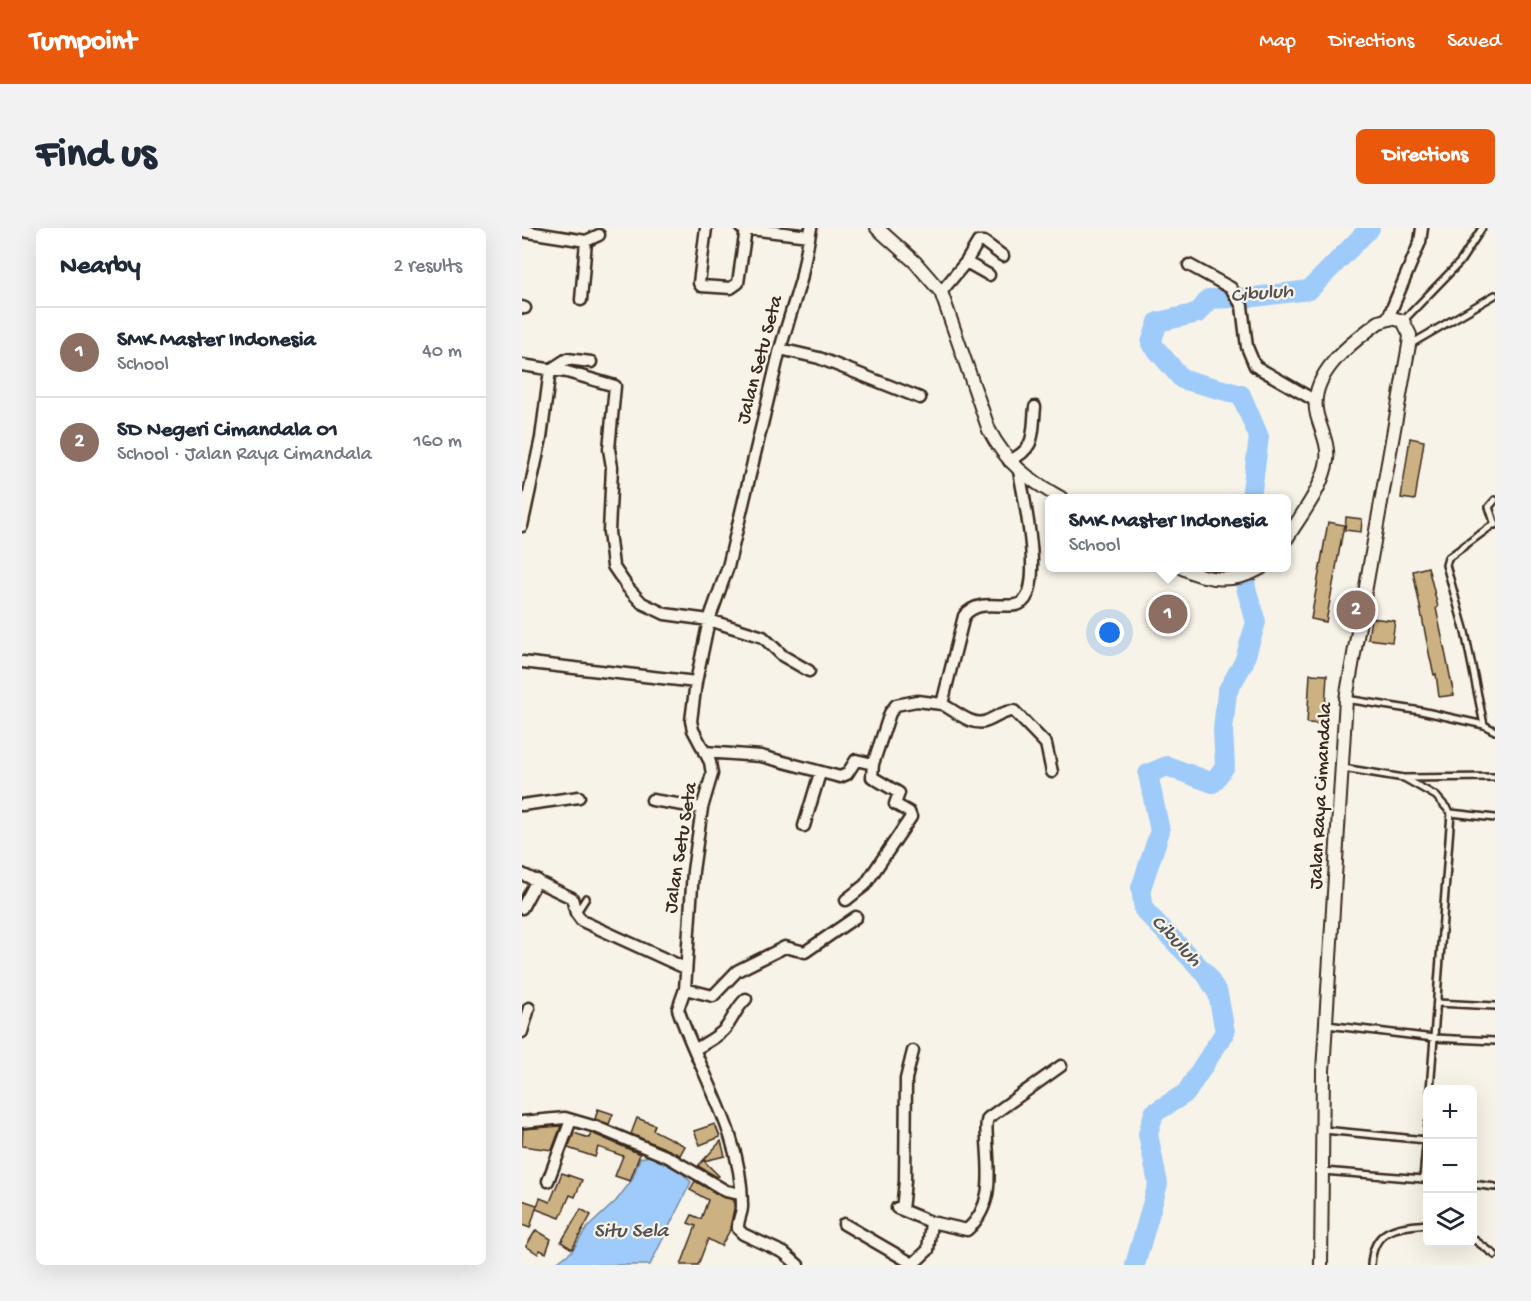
<!DOCTYPE html>
<html lang="en">
<head>
<meta charset="utf-8">
<style>
	body { margin:0; font-family:"Gochi Hand",sans-serif; background:#f2f2f3; color:#1f2937 }
	.controls { position:absolute; right:18px; bottom:18px; display:grid; overflow:hidden; border-radius:9px; box-shadow:0 6px 24px #0002 }
	.controls button { width:54px; height:54px; display:grid; place-items:center; padding:0; border:0; border-bottom:2px solid #e0e1e3; background:#fff; color:#1f2937; font:30px sans-serif }
	.you { position:absolute; left:588px; top:405px; width:21px; height:21px; margin:-15px; border:4px solid #fff; border-radius:50%; background:#1a73e8; box-shadow:0 0 0 9px #1a73e833 }
	.badge { display:grid; place-items:center; width:39px; height:39px; border-radius:50%; background:#ea580c; color:#fff; font-size:20px; font-weight:700 }
	.pin { position:absolute; translate:-50% -50%; border:3px solid #fff; box-shadow:0 2px 6px #0006 }
	.popup { position:absolute; left:523px; top:266px; width:246px; height:78px; box-sizing:border-box; display:grid; place-content:center; border-radius:9px; background:#fff; filter:drop-shadow(0 2px 4px #0005); font-size:20px; white-space:nowrap; color:#747a83 }
	.popup b { font-size:22px; color:#1f2937 }
	.popup::after { content:''; position:absolute; left:50%; top:100%; margin-left:-12px; border:12px solid transparent; border-top-color:#fff }
	.list { margin:0; padding:0; list-style:none }
	h2 { display:flex; justify-content:space-between; align-items:center; height:78px; margin:0; padding:0 24px; font-size:26px }
	h2 small { font-size:20px; font-weight:400; color:#747a83 }
	.list li { display:grid; grid-template-columns:39px 1fr auto; gap:18px; align-items:center; box-sizing:border-box; height:90px; padding:0 24px; border-top:2px solid #e0e1e3 }
	.list b { display:block; font-size:22px; white-space:nowrap }
	.list p { margin:0; font-size:20px; white-space:nowrap; color:#747a83 }
	.list em { font-size:20px; font-style:normal; color:#747a83 }
	.icon { flex:none; width:33px; height:33px; fill:none; stroke:currentColor; stroke-width:2; stroke-linecap:round; stroke-linejoin:round }
	.map { position:relative; flex:none; width:973px; height:1037px; overflow:hidden; border-radius:9px }
	header { display:flex; align-items:center; gap:36px; box-sizing:border-box; height:84px; padding:0 30px; background:#ea580c; color:#fff }
	header strong { font-size:28px }
	nav { display:flex; gap:33px; margin-inline-start:auto; font-size:21px }
	.intro { display:flex; align-items:center; justify-content:space-between; box-sizing:border-box; height:144px; padding:0 36px }
	h1 { margin:0; font-size:42px }
	.button { padding:15px 27px; border-radius:9px; background:#ea580c; color:#fff; font-size:21px; font-weight:700 }
	main { display:flex; gap:36px; padding:0 36px }
	aside { flex:1; background:#fff; border-radius:9px; box-shadow:0 6px 24px #0002 }
	.map>svg:first-child { display:block }
	.water { fill:#9ecbf9; stroke:#768ba1; stroke-width:1.5 }
	.lines { fill:none; stroke-linecap:round; stroke-linejoin:round }
	.river { stroke:#9ecbf9; stroke-width:20 }
	.building { fill:#ccb182; stroke:#3b2a1e; stroke-width:1.5 }
	.service-casing { stroke:#3b2a1e; stroke-width:10 }
	.minor-casing { stroke:#3b2a1e; stroke-width:15 }
	.tertiary-casing { stroke:#3b2a1e; stroke-width:16 }
	.service { stroke:#f7f3e8; stroke-width:5 }
	.minor { stroke:#f7f3e8; stroke-width:10 }
	.tertiary { stroke:#f7f3e8; stroke-width:12 }
	.labels { text-anchor:middle; dominant-baseline:central; stroke-width:4.5; stroke-linejoin:round; paint-order:stroke }
	.street-label { font-size:20px; fill:#3b2a1e; stroke:#f7f3e8 }
	.water-label { font-size:21px; font-style:italic; fill:#545255; stroke:#f7f3e8 }
</style>
</head>
<body>
<header>
<strong>Turnpoint</strong>
<nav><a>Map</a><a>Directions</a><a>Saved</a></nav>
</header>
<div class="intro"><h1>Find us</h1><a class="button">Directions</a></div>
<main>
<aside>
<h2>Nearby<small>2 results</small></h2>
<ul class="list">
<li><span class="badge" style="background:#8d6e63">1</span><div><b>SMK Master Indonesia</b><p>School</p></div><em>40 m</em></li>
<li><span class="badge" style="background:#8d6e63">2</span><div><b>SD Negeri Cimandala 01</b><p>School · Jalan Raya Cimandala</p></div><em>160 m</em></li>
</ul>
</aside>
<div class="map">
<svg width="973" height="1037" viewBox="0 0 973 1037">
	<rect width="100%" height="100%" fill="#f7f3e8"/>
	<filter id="ink" filterUnits="userSpaceOnUse"><feTurbulence type="fractalNoise" baseFrequency=".0167" numOctaves="2"/><feDisplacementMap in="SourceGraphic" scale="12" xChannelSelector="R" yChannelSelector="G"/><feConvolveMatrix kernelMatrix="1 2 1 2 8 2 1 2 1" color-interpolation-filters="sRGB"/></filter>
	<g filter="url(#ink)">
		<!-- water -->
		<path class="water" d="M128 928 158 943 169 954 128 1037H32L50 1023 65 1000 94 973 110 952 118 930Z"/>
		<g class="lines">
			<!-- river -->
			<path class="river" d="M729 270 737 209 719 167 660 151 629 115 636 94 676 85 687 71 732 69 787 62 848 0
				M613 1037 636 956 626 906 632 885 664 865 703 804 696 766 684 746 622 682 619 660 638 603 626 546 645 538 691 555 703 538 701 502 705 464 722 434 734 394 724 360 722 340"/>
		</g>
		<!-- building -->
		<path class="building" d="M888 210 902 213 893 272 879 270Z
			M824 289 840 291 839 304 823 302Z
			M806 294 822 297 804 394 789 391Z
			M906 339 916 379 914 380 932 467 917 469 914 446 912 447 908 430 891 343Z
			M849 390 873 393 870 414 846 411Z
			M788 446 805 447 802 496 785 495Z
			M76 881 91 886 87 896 73 891Z
			M115 890 133 897 131 902 163 918 158 927 109 906Z
			M193 896 198 909 178 917 172 903Z
			M39 898 30 922 0 918 1 901Z
			M52 905 67 910 69 905 72 906 118 926 108 953 93 948 101 928 76 919 73 929 46 920Z
			M199 913 203 928 182 933 197 948 195 949 176 938Z
			M40 945 60 952 53 969 48 967 38 990 14 981 18 970 28 974Z
			M173 953 200 969 212 972V981L207 1004 199 1018 186 1011 176 1037H159L174 998 166 995 170 987 179 991 186 972 168 962Z
			M0 972 15 977 8 1000 0 997Z
			M59 981 69 987 50 1021 39 1014Z
			M14 1002 29 1011 24 1025 18 1022 16 1026 4 1018Z"/>
		<g class="lines">
			<defs>
				<path id="service" d="M882 92 938 34 960 0
					M889 116 973 67
					M973 272 967 279 973 297
					M824 471 899 483 962 497 973 503
					M962 497 943 404 924 337 926 330 972 296
					M821 540 882 550 973 549
					M882 550 914 568 929 585 908 862
					M929 585 973 590
					M55 684 64 670
					M915 775 973 778
					M805 797 912 810 973 813
					M906 895 901 951 906 952
					M802 902 904 912
					M801 943 901 951
					M950 956 973 959
					M950 1010 973 1027
					M849 1037C851 1000 874 999 906 996"/>
				<path id="minor" d="M184 0 177 55 179 58 209 60 216 55 224 1
					M219 0 287 8
					M0 3 64 13
					M444 34 467 47
					M667 37 709 60 720 78 725 119 733 138 792 172
					M419 64 444 34 456 14H462L481 28
					M59 72 64 13 77 7
					M0 79 3 80
					M866 90 898 14 900 0
					M258 121 297 130 398 170
					M0 137 45 144 93 158 87 221 90 239 87 304 91 338 106 360 120 375 143 386 187 392 241 409 261 428 287 443
					M487 233C515 220 510 206 513 179
					M0 298 19 210 28 142 45 131 69 134
					M0 434 174 454
					M420 476C432 482 451 500 465 493 475 489 481 483 492 483L524 516 530 544
					M182 524 239 528 318 549 325 546 334 532 351 536 368 485 374 477 395 473 420 476 442 388C456 371 475 380 494 377 526 372 501 267 497 243
					M130 572 180 580
					M0 577 57 569
					M282 598 298 545
					M0 646 50 670 54 685 60 693 163 740
					M324 672 343 657 389 589 387 584 373 576 377 565 350 549 351 536
					M0 680 15 652
					M163 761 191 768 215 743 263 719 283 724 334 689
					M0 804 7 780
					M174 821C183 815 194 810 202 802 211 792 213 781 224 771
					M0 894 43 890 74 899 146 929 204 963 219 966
					M26 953 49 892
					M375 980 409 994
					M380 982 383 953 384 851 391 823
					M322 996 391 1036
					M276 1037 262 1025 221 1006 216 1001C215 993 220 986 220 979 221 907 178 846 156 781L163 761 171 643 180 580 190 546 188 534 171 502 169 493 174 454 187 392 206 339 258 121 279 52 289 0
					M390 1037 406 1022 409 994 445 1002C472 978 467 946 465 913 465 905 463 897 466 890L539 838"/>
				<path id="tertiary" d="M355 0 393 34 419 64 467 202C484 235 507 252 539 270
					M765 310C779 287 801 260 805 232 807 217 799 202 795 187 785 147 829 115 857 94L870 90 881 93 888 107 887 117 824 471 801 843 799 1037
					M660 340C685 353 713 355 739 340"/>
			</defs>
			<!-- service casing -->
			<use href="#service" class="service-casing"/>
			<!-- minor casing -->
			<use href="#minor" class="minor-casing"/>
			<!-- tertiary casing -->
			<use href="#tertiary" class="tertiary-casing"/>
			<!-- service -->
			<use href="#service" class="service"/>
			<!-- minor -->
			<use href="#minor" class="minor"/>
			<!-- tertiary -->
			<use href="#tertiary" class="tertiary"/>
		</g>
	</g>
	<g class="labels">
		<!-- street labels -->
		<g class="street-label">
			<text transform="translate(239 132) rotate(-75)">Jalan Setu Seta</text>
			<text transform="translate(800 568) rotate(-87)">Jalan Raya Cimandala</text>
			<text transform="translate(160 620) rotate(-81)">Jalan Setu Seta</text>
		</g>
		<!-- water labels -->
		<g class="water-label">
			<text transform="translate(740 67) rotate(-5)">Cibuluh</text>
			<text transform="translate(653 714) rotate(46)">Cibuluh</text>
			<text x="109" y="1004">Situ Sela</text>
		</g>
	</g>
</svg>
<div class="controls">
<button>+</button>
<button>−</button>
<button><svg class="icon" aria-label="layers" viewBox="0 0 24 24"><path d="M12 4l9 5-9 5-9-5zM3 14l9 5 9-5"/></svg></button>
</div>
<div class="you"></div>
<div class="pin badge" style="left:646px;top:386px;background:#8d6e63">1</div>
<div class="popup"><b>SMK Master Indonesia</b>School</div>
<div class="pin badge" style="left:834px;top:382px;background:#8d6e63">2</div>
</div>
</main>
</body>
</html>
